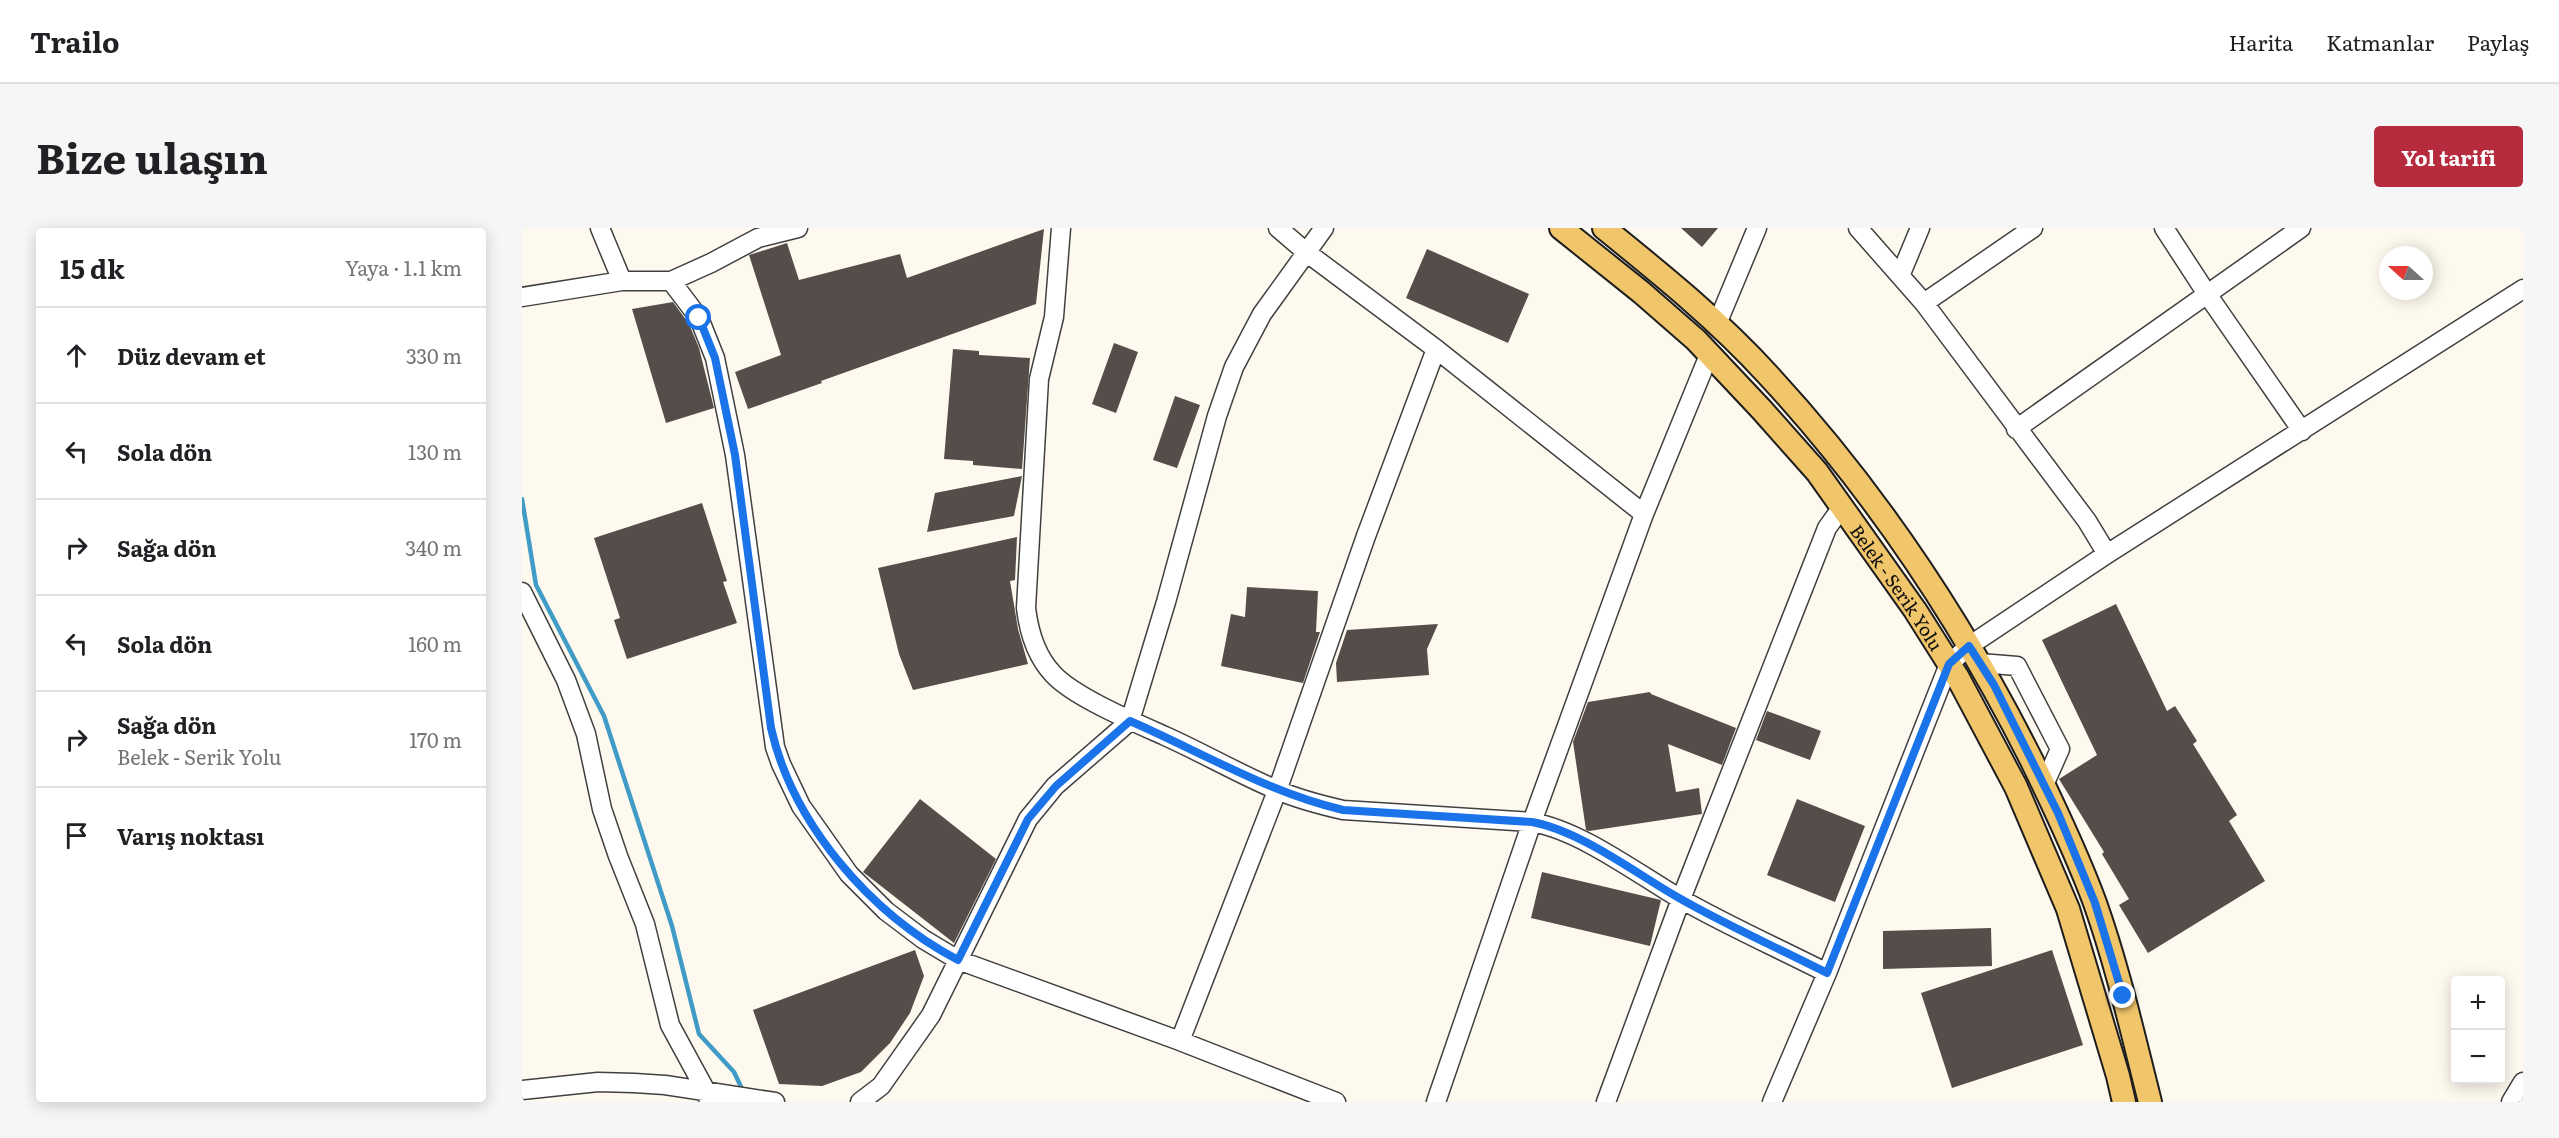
<!DOCTYPE html>
<html lang="tr">
<head>
<meta charset="utf-8">
<style>
	body { margin:0; font-family:Literata,serif; background:#f6f6f6; color:#202124 }
	.controls { position:absolute; right:18px; bottom:18px; display:grid; overflow:hidden; border-radius:6px; box-shadow:0 3px 15px #0003 }
	.controls button { width:54px; height:54px; display:grid; place-items:center; padding:0; border:0; border-bottom:2px solid #e0e0e0; background:#fff; color:#202124; font:30px sans-serif }
	.compass { position:absolute; left:1857px; top:18px; width:54px; height:54px; border-radius:50%; background:#fff; box-shadow:0 3px 15px #0003; rotate:291deg }
	.stop { position:absolute; width:18px; height:18px; margin:-14px; border:4px solid #1a73e8; border-radius:50%; background:#fff }
	.stop.end { background:#1a73e8; border-color:#fff; box-shadow:0 2px 6px #0008 }
	.list { margin:0; padding:0; list-style:none }
	h2 { display:flex; justify-content:space-between; align-items:center; height:78px; margin:0; padding:0 24px; font-size:26px }
	h2 small { font-size:20px; font-weight:400; color:#757577 }
	.list li { display:grid; grid-template-columns:39px 1fr auto; gap:18px; align-items:center; box-sizing:border-box; height:96px; padding:0 24px; border-top:2px solid #e0e0e0 }
	.list b { display:block; font-size:22px; white-space:nowrap }
	.list p { margin:0; font-size:20px; white-space:nowrap; color:#757577 }
	.list em { font-size:20px; font-style:normal; color:#757577 }
	.icon { flex:none; width:33px; height:33px; fill:none; stroke:currentColor; stroke-width:2; stroke-linecap:round; stroke-linejoin:round }
	.map { position:relative; flex:none; width:2001px; height:874px; overflow:hidden; border-radius:6px }
	header { display:flex; align-items:center; gap:36px; box-sizing:border-box; height:84px; padding:0 30px; background:#fff; border-bottom:2px solid #e0e0e0 }
	header strong { font-size:28px }
	nav { display:flex; gap:33px; margin-inline-start:auto; font-size:21px }
	.intro { display:flex; align-items:center; justify-content:space-between; box-sizing:border-box; height:144px; padding:0 36px }
	h1 { margin:0; font-size:42px }
	.button { padding:15px 27px; border-radius:6px; background:#b62c3e; color:#fff; font-size:21px; font-weight:700 }
	main { display:flex; gap:36px; padding:0 36px }
	aside { flex:1; background:#fff; border-radius:6px; box-shadow:0 3px 15px #0003 }
	.map>svg:first-child { display:block }
	.lines { fill:none; stroke-linecap:round; stroke-linejoin:round }
	.stream { stroke:#409cc6; stroke-width:4.5 }
	.building { fill:#554d4a }
	.minor-casing { stroke:#404040; stroke-width:21 }
	.major-casing { stroke:#1e1e1e; stroke-width:26 }
	.minor { stroke:#fff; stroke-width:18 }
	.major { stroke:#f1c56a; stroke-width:22 }
	.route { stroke:#1a73e8; stroke-width:8 }
	.labels { text-anchor:middle; dominant-baseline:central; stroke-width:6; stroke-linejoin:round; paint-order:stroke }
	.street-label { font-size:18px; fill:#0d0d0d; stroke:#fff }
</style>
</head>
<body>
<header>
<strong>Trailo</strong>
<nav><a>Harita</a><a>Katmanlar</a><a>Paylaş</a></nav>
</header>
<div class="intro"><h1>Bize ulaşın</h1><a class="button">Yol tarifi</a></div>
<main>
<aside>
<h2>15 dk<small>Yaya · 1.1 km</small></h2>
<ul class="list">
<li><svg class="icon" aria-label="ahead" viewBox="0 0 24 24"><path d="M12 20V5M6 11l6-6 6 6"/></svg><div><b>Düz devam et</b></div><em>330 m</em></li>
<li><svg class="icon" aria-label="left" viewBox="0 0 24 24"><path d="M17 20v-9H6M10 6l-5 5 5 5"/></svg><div><b>Sola dön</b></div><em>130 m</em></li>
<li><svg class="icon" aria-label="right" viewBox="0 0 24 24"><path d="M7 20v-9h11M14 6l5 5-5 5"/></svg><div><b>Sağa dön</b></div><em>340 m</em></li>
<li><svg class="icon" aria-label="left" viewBox="0 0 24 24"><path d="M17 20v-9H6M10 6l-5 5 5 5"/></svg><div><b>Sola dön</b></div><em>160 m</em></li>
<li><svg class="icon" aria-label="right" viewBox="0 0 24 24"><path d="M7 20v-9h11M14 6l5 5-5 5"/></svg><div><b>Sağa dön</b><p>Belek - Serik Yolu</p></div><em>170 m</em></li>
<li><svg class="icon" aria-label="arrive" viewBox="0 0 24 24"><path d="M6 21V4h12l-3 4 3 4H6"/></svg><div><b>Varış noktası</b></div></li>
</ul>
</aside>
<div class="map">
<svg width="2001" height="874" viewBox="0 0 2001 874">
	<rect width="100%" height="100%" fill="#fef9ee"/>
	<g class="lines">
		<!-- stream -->
		<path class="stream" d="M0 271 14 357 82 488 150 698 177 806 212 844 221 863"/>
	</g>
	<!-- building -->
	<path class="building" d="M1159 0H1196L1180 19Z
		M522 1 514 76 299 153 300 155 226 181 213 144 259 127 227 27 265 15 277 52 378 26 385 50Z
		M905 21 1007 66 986 115 884 70Z
		M151 74 167 96 177 120 192 180 144 195 110 81Z
		M592 115 616 124 594 185 570 176Z
		M431 121 457 123V127L508 130 500 241 451 237V233L422 231Z
		M653 168 678 177 655 240 631 232Z
		M500 248 492 288 405 304 413 265Z
		M180 275 205 353 201 354 215 395 105 431 92 392 98 390 72 310Z
		M495 309 493 352 488 353 496 401 506 436 391 462 377 426 356 340Z
		M725 359 796 363 794 404H798L781 455 699 438 709 386 723 389Z
		M1594 376 1645 483 1653 478 1675 513 1671 516 1715 587 1707 593 1743 653 1626 725 1597 677 1607 671 1580 626 1582 624 1537 551 1575 527 1520 412Z
		M916 396 905 421 907 447 815 454 814 435 825 402Z
		M1128 464 1129 466 1214 500 1200 537 1146 516 1154 564 1177 560 1180 586 1067 603 1064 602 1051 514 1066 474Z
		M1245 483 1299 503 1288 532 1234 512Z
		M398 571 474 631 432 715 341 644Z
		M1275 571 1343 598 1313 674 1245 647Z
		M1020 644 1139 672 1128 718 1009 690Z
		M1469 700 1470 738 1361 741V703Z
		M393 722 402 748 388 785 368 815 339 844 300 858 257 856 231 782Z
		M1530 722 1561 817 1430 860 1399 765Z"/>
	<g class="lines">
		<defs>
			<path id="minor" d="M78 0 100 53
				M539 0 532 89 517 151 504 380C507 405 514 428 531 446 552 469 614 495 643 508 681 525 717 546 755 562 776 571 799 577 821 582L1010 594C1059 603 1113 644 1157 670 1204 697 1256 720 1305 745
				M756 0 784 24 914 121 1122 286
				M1336 0 1402 75 1565 293 1585 326
				M1642 0 1685 66 1780 203
				M1378 48 1398 0
				M149 53 177 90 193 130 213 227 253 519 259 536 279 578 327 646 364 683 401 711 436 732 658 813 814 874
				M0 69 100 53H149L189 35 236 10 276 0
				M1402 75 1511 0
				M1195 96 1235 0
				M1494 201 1779 0
				M0 364 44 452 64 506 80 581 96 628 123 696 148 797 185 865 187 874
				M1458 435 1495 438 1538 521 1522 557
				M658 813 755 563 844 308 914 121
				M0 862 76 854 112 855 143 857 253 874
				M338 874 359 858 409 787 506 591 533 558 608 493 644 374 695 188 712 139 740 86 802 0
				M914 874 1010 594 1122 286 1187 127
				M1084 874 1159 671 1305 300 1320 279
				M1250 874 1305 745 1427 436 1447 418 1585 326 2001 61
				M1989 874 2001 854"/>
			<g id="major">
				<path id="s1" d="M1039 0 1119 64 1174 112 1239 181 1295 244 1393 382 1436 450 1494 559 1546 681 1596 848 1602 874"/>
				<path d="M1082 0C1139 46 1197 93 1247 148 1352 262 1439 392 1509 531 1532 578 1555 626 1573 675 1596 740 1611 807 1628 874"/>
			</g>
		</defs>
		<!-- minor casing -->
		<use href="#minor" class="minor-casing"/>
		<!-- major casing -->
		<use href="#major" class="major-casing"/>
		<!-- minor -->
		<use href="#minor" class="minor"/>
		<!-- major -->
		<use href="#major" class="major"/>
	</g>
	<g class="lines">
		<!-- route -->
		<path class="route" d="M177 90 193 130 213 227 249 500C271 597 349 686 436 732L506 591 534 558 608 493C679 524 745 564 821 582L1010 594C1059 603 1113 645 1157 670 1204 697 1256 720 1305 745L1427 436 1447 418 1472 457 1536 585 1573 675 1601 768"/>
	</g>
	<g class="labels">
		<!-- street labels -->
		<g class="street-label">
			<text stroke="none"><textPath href="#s1" startOffset="495">Belek - Serik Yolu</textPath></text>
		</g>
	</g>
</svg>
<div class="controls">
<button>+</button>
<button>−</button>
</div>
<svg class="compass" viewBox="-18 -18 36 36"><path d="M0-13l5 13h-10z" fill="#e53935"/><path d="M0 13l5-13h-10z" fill="#757577"/></svg>
<div class="stop" style="left:177px;top:90px"></div>
<div class="stop end" style="left:1601px;top:768px"></div>
</div>
</main>
</body>
</html>
